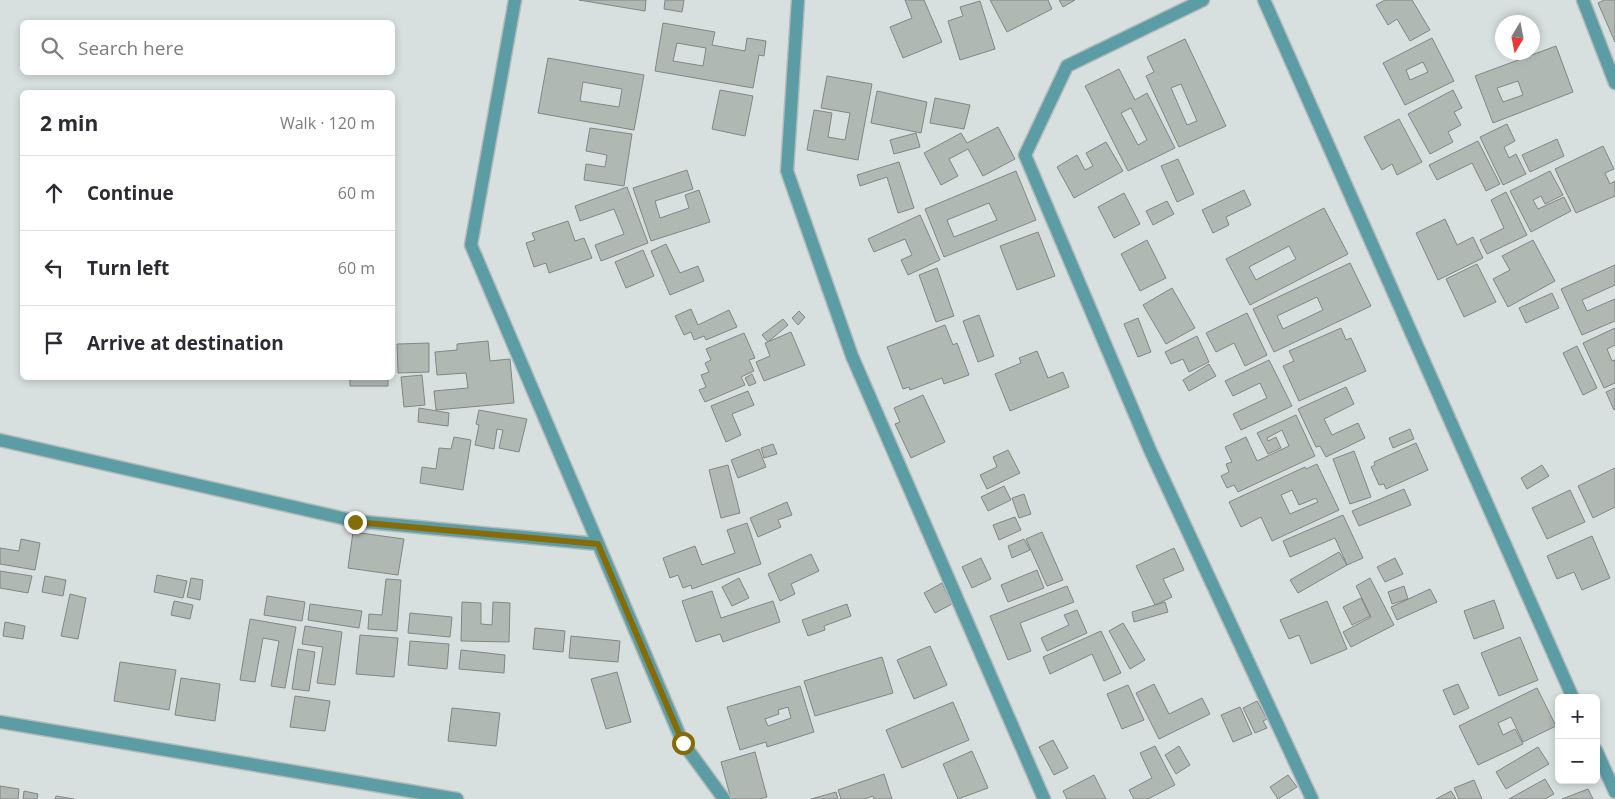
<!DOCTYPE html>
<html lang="en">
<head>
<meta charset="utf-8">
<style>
	body { margin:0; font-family:"Open Sans",sans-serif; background:#f7f7f7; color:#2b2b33 }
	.controls { position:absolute; right:15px; bottom:15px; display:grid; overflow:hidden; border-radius:8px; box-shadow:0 2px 8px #0003 }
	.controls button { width:45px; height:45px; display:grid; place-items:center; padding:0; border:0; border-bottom:1px solid #e1e1e2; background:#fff; color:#2b2b33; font:25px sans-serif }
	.compass { position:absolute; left:1495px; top:15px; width:45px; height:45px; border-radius:50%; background:#fff; box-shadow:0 2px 8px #0003; rotate:190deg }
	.stop { position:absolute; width:15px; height:15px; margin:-11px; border:4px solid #866c09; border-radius:50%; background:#fff }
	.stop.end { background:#866c09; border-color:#fff; box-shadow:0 1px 5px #0008 }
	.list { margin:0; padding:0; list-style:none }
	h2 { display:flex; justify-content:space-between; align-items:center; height:65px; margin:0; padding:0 20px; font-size:21px }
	h2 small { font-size:16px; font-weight:400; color:#7c7c81 }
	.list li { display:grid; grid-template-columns:32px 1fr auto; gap:15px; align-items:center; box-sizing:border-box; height:75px; padding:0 20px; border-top:1px solid #e1e1e2 }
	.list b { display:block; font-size:19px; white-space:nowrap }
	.list em { font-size:16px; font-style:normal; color:#7c7c81 }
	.icon { flex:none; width:28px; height:28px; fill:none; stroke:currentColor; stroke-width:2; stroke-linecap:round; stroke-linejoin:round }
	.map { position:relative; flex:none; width:1615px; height:799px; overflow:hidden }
	.search { position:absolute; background:#fff; box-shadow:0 2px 8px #0003; left:20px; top:20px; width:375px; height:55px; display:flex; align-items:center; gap:12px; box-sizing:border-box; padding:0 18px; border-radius:8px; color:#7c7c81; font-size:19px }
	.panel { position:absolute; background:#fff; box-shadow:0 2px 8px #0003; left:20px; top:90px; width:375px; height:290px; border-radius:8px }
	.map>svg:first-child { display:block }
	.building { fill:#b0b8b4; stroke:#808784; fill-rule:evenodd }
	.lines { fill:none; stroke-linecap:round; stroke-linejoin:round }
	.minor-casing { stroke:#b3bbba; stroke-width:15 }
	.minor { stroke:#5c9da5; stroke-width:12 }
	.route { stroke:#866c09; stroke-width:6 }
</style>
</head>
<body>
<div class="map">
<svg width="1615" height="799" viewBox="0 0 1615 799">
	<rect width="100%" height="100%" fill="#d7e0df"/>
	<!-- building -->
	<path class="building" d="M579 0H646L645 11Z
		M665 0H684L682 12 664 9Z
		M905 0H924L942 42 903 58 890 27 912 18Z
		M990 0H1048L1052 9 1007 32Z
		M1059 0H1075L1063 7Z
		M1385 0H1412L1430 30 1410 41 1397 19 1388 25 1376 5Z
		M1604 0H1615V42L1598 3Z
		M980 1 995 49 960 60 948 21 963 16 960 7Z
		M663 23 715 32 712 45 745 51 747 38 766 41 764 56 759 55 753 88 655 71ZM677 43 706 48 703 66 673 61Z
		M1432 38 1454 81 1405 105 1383 63ZM1423 62 1428 72 1410 80 1406 70Z
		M1185 39 1226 126 1179 147 1146 76 1154 72 1147 57ZM1181 84 1197 121 1187 125 1171 88Z
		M1556 46 1573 92 1493 123 1475 76ZM1518 81 1523 95 1503 102 1497 88Z
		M548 58 644 75 634 130 538 113ZM583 82 622 89 619 107 580 101Z
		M1119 69 1135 100 1147 93 1175 148 1128 171 1085 86ZM1131 108 1147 140 1138 145 1121 113Z
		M827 76 872 84 858 160 807 150 814 110 832 113 828 137 845 140 850 113 821 108Z
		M720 90 753 96 745 136 712 129Z
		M1453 90 1462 108 1454 112 1461 125 1448 132 1453 142 1430 154 1408 114Z
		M877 91 927 102 921 133 871 123Z
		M935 98 970 105 964 129 930 123Z
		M1399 119 1422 162 1397 175 1392 164 1382 170 1364 137Z
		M1507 124 1515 141 1504 147 1509 158 1516 154 1526 174 1503 185 1480 137Z
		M998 127 1015 159 983 176 968 149 949 159 958 176 941 185 924 153 961 133 967 143Z
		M590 128 632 134 624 186 584 180 586 164 605 167 607 155 586 151Z
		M916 133 920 147 894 154 890 140Z
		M1557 139 1564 156 1530 172 1522 155Z
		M1478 141 1500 184 1486 191 1472 163 1437 180 1429 165Z
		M1106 142 1123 171 1074 198 1057 167 1077 155 1085 170 1093 166 1086 153Z
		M1603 146 1614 169 1605 173 1610 184 1615 181V196L1576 213 1555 169Z
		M1178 159 1194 194 1177 202 1161 166Z
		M899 162 914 208 898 213 887 177 860 186 857 175Z
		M687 170 693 189 655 201 660 218 689 208 685 195 699 190 710 222 651 241 633 188Z
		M1016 171 1036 220 944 257 925 209ZM989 203 997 220 954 237 947 220Z
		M1550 171 1563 195 1545 204 1541 196 1533 200 1538 209 1564 197 1571 211 1531 232 1510 191Z
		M627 187 648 243 601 261 595 245 624 234 614 209 580 221 575 206Z
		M1244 190 1251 205 1226 217 1229 225 1213 233 1202 210Z
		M1506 192 1527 235 1487 254 1480 240 1504 228 1491 200Z
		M1124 193 1140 224 1114 238 1098 207Z
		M1167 201 1174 214 1153 225 1146 211Z
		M1324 208 1348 254 1250 305 1226 259ZM1289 246 1296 259 1256 280 1249 267Z
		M920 215 940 260 908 275 901 260 912 255 905 239 874 252 868 239Z
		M1445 219 1457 245 1473 237 1483 258 1438 280 1416 233Z
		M568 221 575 241 584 238 592 258 549 273 546 263 534 267 526 243 535 240 532 233Z
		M1038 232 1055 276 1017 290 1000 246Z
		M1147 240 1166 278 1140 291 1121 254Z
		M1533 240 1555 281 1508 307 1493 279 1510 270 1502 256Z
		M666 244 680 273 698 266 704 281 670 295 651 251Z
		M643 250 654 276 626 288 615 262Z
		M1350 263 1371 306 1274 352 1253 309ZM1317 297 1323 310 1283 329 1277 316Z
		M1477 264 1496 302 1464 317 1446 279Z
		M1615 265V285L1582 300 1587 311 1615 299V321L1582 335 1561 289Z
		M937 268 954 316 936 322 919 275Z
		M1172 288 1195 328 1166 344 1143 305Z
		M1552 293 1559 308 1526 323 1519 308Z
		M691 309 698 325 729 310 737 327 706 340 704 336 694 340 691 332 684 335 675 316Z
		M799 311 805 317 798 325 792 318Z
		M1247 313 1267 355 1245 366 1234 343 1216 352 1206 333Z
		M979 315 994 356 978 362 963 321Z
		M1138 318 1151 352 1138 357 1124 324Z
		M783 319 788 325 768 342 762 335Z
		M945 325 953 345 957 343 969 375 944 384 942 378 910 390 909 387 903 389 887 347Z
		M1341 328 1346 340 1351 338 1366 371 1299 401 1283 366 1294 361 1289 351Z
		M1615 328V345L1607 349 1612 361 1615 360V383L1604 388 1583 343Z
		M791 332 805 365 764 381 756 362 770 356 765 343Z
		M744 333 755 358 749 360 754 371 741 377 745 385 705 402 699 390 706 387 701 375 709 372 705 363 711 360 706 349Z
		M1197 336 1209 362 1189 372 1183 359 1171 364 1165 352Z
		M488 341 490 361 510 359 514 403 436 410 434 391 468 388 466 373 437 375 435 352 457 350V344Z
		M429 343V372L398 373 397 344Z
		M1577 346 1597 388 1583 395 1563 353Z
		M1037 351 1048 378 1063 372 1069 387 1010 411 995 374 1021 363 1019 358Z
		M1269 360 1292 406 1241 430 1233 414 1267 398 1260 383 1233 396 1225 381Z
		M1209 364 1216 376 1189 391 1183 380Z
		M752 374 756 383 749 386 745 378Z
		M422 375 425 405 404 407 401 377Z
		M350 378H388V386H350Z
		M1346 387 1354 404 1324 419 1332 435 1358 423 1365 438 1326 457 1320 446 1316 447 1298 409Z
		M1615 388V409L1614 410 1606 392Z
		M748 391 754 405 732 414 741 435 726 442 711 406Z
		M923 395 945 442 911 458 895 424 900 422 894 408Z
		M419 408 449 413 448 426 418 422Z
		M479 410 527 419 519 452 499 448 503 430 497 429 494 449 475 445 479 425 476 424Z
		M1296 415 1315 456 1238 492 1234 485 1227 488 1221 476 1229 472 1226 464 1232 462 1225 447 1246 437 1257 461 1289 446 1282 430 1267 438 1268 441 1276 437 1281 448 1268 454 1257 433Z
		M1410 429 1414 439 1393 448 1389 438Z
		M454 437 471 440 463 490 420 483 422 467 436 469 439 448 451 449Z
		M1416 443 1428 470 1386 489 1384 484 1379 485 1371 467 1375 465 1374 462Z
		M773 444 777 454 764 458 761 448Z
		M759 449 766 467 738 478 731 460Z
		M1008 450 1020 473 987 489 980 475 997 467 993 457Z
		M1354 451 1371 497 1350 504 1333 459Z
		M1317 464 1339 510 1272 541 1261 517 1241 527 1229 502 1305 467 1306 469ZM1292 490 1299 505 1316 498 1318 502 1290 514 1281 495Z
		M728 465 740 513 721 518 709 470Z
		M1542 465 1549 476 1527 489 1521 478Z
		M1615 468V507L1593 518 1578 486Z
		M1004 486 1011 500 988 511 981 497Z
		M1404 489 1411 505 1359 526 1352 511Z
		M1570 490 1585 522 1547 539 1532 508Z
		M1024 494 1031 514 1019 518 1012 498Z
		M787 502 792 515 778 520 781 527 758 537 750 518Z
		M1343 515 1363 558 1347 565 1335 538 1290 557 1283 541Z
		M1015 517 1021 530 999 540 993 525Z
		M747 523 761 564 692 589 691 585 683 588 678 575 670 578 663 558 695 546 702 565 735 553 727 530Z
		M353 532 404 539 398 575 348 568Z
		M1042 532 1063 580 1047 586 1026 539Z
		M1592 536 1610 578 1582 590 1574 572 1557 579 1547 556Z
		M21 539 40 543 35 570 0 564V548L19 551Z
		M1024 539 1030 550 1012 558 1008 546Z
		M1174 548 1184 570 1163 579 1172 597 1155 605 1136 566Z
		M1339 552 1347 565 1298 593 1290 580Z
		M811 554 819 571 791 584 795 594 780 601 768 574Z
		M981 558 991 579 972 588 962 567Z
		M1395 558 1403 574 1385 582 1377 567Z
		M1037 570 1044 588 1008 602 1001 585Z
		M0 571 32 576 28 593 0 588Z
		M157 575 187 581 183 598 154 592Z
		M45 576 66 580 63 596 42 592Z
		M191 578 203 580 200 600 187 597Z
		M739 578 749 598 732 606 722 587Z
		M1370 578 1394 625 1351 647 1343 632 1371 617 1356 586Z
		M386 579 401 580 397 631 368 629 369 614 382 615Z
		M942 583 952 604 935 613 924 593Z
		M1067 586 1074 602 1020 623 1031 651 1008 660 990 616Z
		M1404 586 1408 599 1392 604 1388 592Z
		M1430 589 1437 602 1397 620 1391 607Z
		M712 591 721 618 773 601 780 622 723 642 720 634 696 642 682 601Z
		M70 594 86 598 78 639 61 636Z
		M267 596 305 602 302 621 264 615Z
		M1361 598 1370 616 1352 625 1343 607Z
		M1494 600 1504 628 1474 639 1464 611Z
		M174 601 193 605 190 619 171 615Z
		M1327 601 1347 649 1311 664 1299 635 1289 639 1280 620Z
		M462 602 481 603V624L492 625 493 602 510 603 509 642 461 641Z
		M1165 602 1168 612 1134 622 1132 612Z
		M310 604 362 611 359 628 308 620Z
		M847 604 851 616 824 626 825 630 808 636 802 620Z
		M1077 610 1087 633 1047 651 1041 638 1069 625 1064 615Z
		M410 613 452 617 450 637 408 633Z
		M250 619 296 627 285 688 271 686 279 641 263 638 255 682 240 680Z
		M5 622 25 626 23 639 3 636Z
		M1123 623 1145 660 1130 669 1109 631Z
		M305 626 342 632 335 685 317 683 323 647 302 644Z
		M535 628 565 631 563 652 533 649Z
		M1101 631 1121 673 1104 681 1092 654 1050 674 1043 657Z
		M360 635 398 638 394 677 356 674Z
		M571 636 620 641 618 662 569 658Z
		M1520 637 1538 680 1499 696 1481 653Z
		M410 641 449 644 447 669 408 665Z
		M930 646 947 685 914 699 897 660Z
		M298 649 315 652 309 691 292 689Z
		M461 650 505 655 504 673 459 669Z
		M882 657 893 693 815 716 804 681Z
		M120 662 176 670 169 710 114 701Z
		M617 672 631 722 606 729 591 679Z
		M181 678 220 684 215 721 175 715Z
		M1154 684 1169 714 1202 698 1210 714 1159 739 1136 693Z
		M1458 684 1469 708 1454 715 1443 690Z
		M1128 685 1144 720 1122 729 1107 694Z
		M800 686 814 732 767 747 766 742 740 750 727 707ZM788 707 791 718 768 726 765 719 779 714 778 710Z
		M1537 688 1556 726 1523 742 1511 717 1498 723 1503 735 1515 729 1523 744 1478 765 1459 726Z
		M295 696 330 701 325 731 290 727Z
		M1257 701 1267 719 1263 721 1267 728 1255 733 1243 708Z
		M953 702 969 740 902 768 886 730Z
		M1240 707 1252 734 1233 742 1221 715Z
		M452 708 500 713 496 746 448 741Z
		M1053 740 1068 768 1054 775 1039 747Z
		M1155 746 1175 785 1148 799H1134L1129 790 1152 778 1140 753Z
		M1179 746 1190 765 1176 774 1165 755Z
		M1538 747 1549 764 1506 789 1496 772Z
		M972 751 988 788 958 799 943 764Z
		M755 752 767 797 759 799H731L721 762Z
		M884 774 892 799H874L873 796 864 799H841L838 790Z
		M1094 775 1106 799H1067L1063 791Z
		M1288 775 1297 787 1278 799 1270 787Z
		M1545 779 1554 794 1545 799H1509Z
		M1474 780 1482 799H1459L1454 788Z
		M0 786 19 789 18 799H0Z
		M1588 789 1593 799H1562Z
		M24 791 38 794 37 799H23Z
		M1451 791 1456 799H1436Z
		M836 792 838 799H811Z
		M56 796 74 799H55Z"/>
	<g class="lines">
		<defs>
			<path id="minor" d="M515 0 471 245 683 743 724 799
				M798 0 787 171 852 356 1044 799
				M1203 0 1067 66 1025 155 1150 450 1312 799
				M1264 0 1573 698
				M1583 0 1615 83
				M0 440 355 521 598 544
				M0 722 457 799
				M1596 750 1615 792"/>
		</defs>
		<!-- minor casing -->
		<use href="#minor" class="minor-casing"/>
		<!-- minor -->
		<use href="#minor" class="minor"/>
	</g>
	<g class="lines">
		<!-- route -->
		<path class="route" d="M355 522 598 544 683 743"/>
	</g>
</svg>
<div class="controls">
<button>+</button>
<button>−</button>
</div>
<svg class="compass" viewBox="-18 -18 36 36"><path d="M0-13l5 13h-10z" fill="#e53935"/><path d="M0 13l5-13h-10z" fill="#7c7c81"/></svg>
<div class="stop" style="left:683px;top:743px"></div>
<div class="stop end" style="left:355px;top:522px"></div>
<div class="search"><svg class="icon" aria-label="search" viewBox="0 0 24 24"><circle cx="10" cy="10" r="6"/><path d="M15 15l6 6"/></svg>Search here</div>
<section class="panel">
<h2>2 min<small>Walk · 120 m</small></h2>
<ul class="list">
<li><svg class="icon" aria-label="ahead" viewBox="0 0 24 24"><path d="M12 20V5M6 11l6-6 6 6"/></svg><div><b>Continue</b></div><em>60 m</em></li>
<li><svg class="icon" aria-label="left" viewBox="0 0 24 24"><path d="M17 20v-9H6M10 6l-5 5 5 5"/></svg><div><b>Turn left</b></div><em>60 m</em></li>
<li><svg class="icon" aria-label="arrive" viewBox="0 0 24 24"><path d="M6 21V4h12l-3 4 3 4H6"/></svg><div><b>Arrive at destination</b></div></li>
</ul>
</section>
</div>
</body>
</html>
